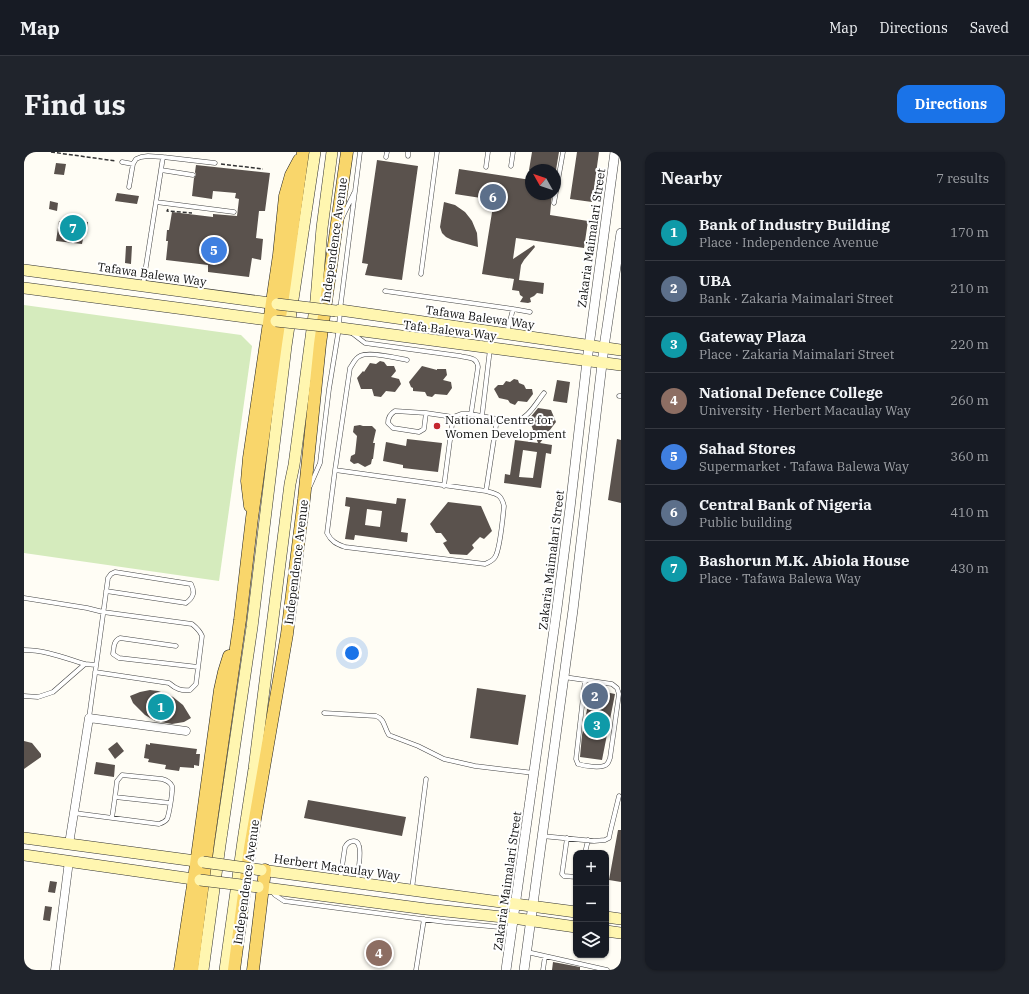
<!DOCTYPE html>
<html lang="en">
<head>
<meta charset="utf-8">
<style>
	body { margin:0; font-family:"IBM Plex Serif",serif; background:#20242c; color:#f1f3f6 }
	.controls { position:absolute; right:12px; bottom:12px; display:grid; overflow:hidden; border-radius:8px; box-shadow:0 1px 3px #0004 }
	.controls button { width:36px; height:36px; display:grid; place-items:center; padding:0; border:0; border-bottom:1px solid #363941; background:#171b24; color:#f1f3f6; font:20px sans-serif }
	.compass { position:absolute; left:501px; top:12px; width:36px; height:36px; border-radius:50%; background:#171b24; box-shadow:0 1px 3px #0004; rotate:310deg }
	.you { position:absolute; left:328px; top:501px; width:14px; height:14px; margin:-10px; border:3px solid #fff; border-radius:50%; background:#1a73e8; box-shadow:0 0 0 6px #1a73e833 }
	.badge { display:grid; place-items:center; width:26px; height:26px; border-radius:50%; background:#1a73e8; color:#fff; font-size:13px; font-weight:700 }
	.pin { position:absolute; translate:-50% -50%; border:2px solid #fff; box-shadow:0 1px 4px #0006 }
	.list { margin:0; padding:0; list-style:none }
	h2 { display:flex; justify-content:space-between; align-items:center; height:52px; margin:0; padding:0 16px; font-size:17px }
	h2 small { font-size:13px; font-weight:400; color:#9ea1a6 }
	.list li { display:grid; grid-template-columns:26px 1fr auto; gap:12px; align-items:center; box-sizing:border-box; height:56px; padding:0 16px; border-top:1px solid #363941 }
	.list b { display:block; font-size:15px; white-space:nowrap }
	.list p { margin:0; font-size:13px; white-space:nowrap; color:#9ea1a6 }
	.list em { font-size:13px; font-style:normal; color:#9ea1a6 }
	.icon { flex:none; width:22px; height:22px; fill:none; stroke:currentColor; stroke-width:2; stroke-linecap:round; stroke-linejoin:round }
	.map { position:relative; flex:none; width:597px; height:818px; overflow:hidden; border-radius:12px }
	header { display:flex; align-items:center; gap:24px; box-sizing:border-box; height:56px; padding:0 20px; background:#171b24; border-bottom:1px solid #363941 }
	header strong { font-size:19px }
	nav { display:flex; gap:22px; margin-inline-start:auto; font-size:14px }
	.intro { display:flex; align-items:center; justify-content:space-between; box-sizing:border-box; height:96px; padding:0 24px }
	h1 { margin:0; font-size:28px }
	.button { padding:10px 18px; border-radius:12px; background:#1a73e8; color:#fff; font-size:14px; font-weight:700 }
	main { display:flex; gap:24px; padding:0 24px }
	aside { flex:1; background:#171b24; border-radius:12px; box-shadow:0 1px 3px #0004 }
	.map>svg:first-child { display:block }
	.green { fill:#d5ebbd }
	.building { fill:#5a524d; fill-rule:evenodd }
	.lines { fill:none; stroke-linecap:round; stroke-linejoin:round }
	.service-casing { stroke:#444; stroke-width:5 }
	.minor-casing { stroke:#444; stroke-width:9 }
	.tertiary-casing { stroke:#444; stroke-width:10 }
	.secondary-casing { stroke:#333; stroke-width:12 }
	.primary-casing { stroke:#222; stroke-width:13 }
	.path { stroke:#333; stroke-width:1.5; stroke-dasharray:4 2; stroke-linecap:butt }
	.service { stroke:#fff; stroke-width:4 }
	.minor { stroke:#fff; stroke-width:8 }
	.tertiary { stroke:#fff; stroke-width:9 }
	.secondary { stroke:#fff6b0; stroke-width:11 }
	.primary { stroke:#f9d66b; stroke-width:12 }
	.secondary-bridge-casing { stroke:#333; stroke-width:12; stroke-linecap:butt }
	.secondary-bridge { stroke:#fff6b0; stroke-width:11 }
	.poi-dot { fill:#c4262e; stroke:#fff; stroke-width:1.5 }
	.labels { text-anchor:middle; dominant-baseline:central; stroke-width:4; stroke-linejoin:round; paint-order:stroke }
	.street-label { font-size:12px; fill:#111; stroke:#fff }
	.poi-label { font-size:12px; fill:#111; stroke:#fff; text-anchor:start }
</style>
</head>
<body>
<header>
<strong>Map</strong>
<nav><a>Map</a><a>Directions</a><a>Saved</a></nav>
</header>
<div class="intro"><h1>Find us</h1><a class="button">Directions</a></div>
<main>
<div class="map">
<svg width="597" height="818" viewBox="0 0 597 818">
	<rect width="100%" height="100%" fill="#fffdf5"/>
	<!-- green -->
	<path class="green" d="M0 153 217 183 228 194 195 429 0 401Z"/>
	<!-- building -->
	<path class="building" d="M508 0H535L532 18H505Z
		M553 0H575L568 50 546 47Z
		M353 8 394 14 378 128 341 123 344 112 338 111Z
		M32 11 42 12 40 23 30 22Z
		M172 13 246 21 241 59H235L232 86 239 87 237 108 228 106 225 125 184 120V113L142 108 144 89H142L143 78H145L148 60 189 65V62L213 64 215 47 211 46 212 41 189 39 188 47 168 44 170 26 172 23 171 20Z
		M435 17 507 28V42H528L526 63 564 69 560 96 492 86 489 107 510 93 511 95 500 108 497 113 495 128 520 131 519 142 513 141 510 144 506 146 507 150 504 151 496 150 499 145 496 143 495 139 488 138 490 127 458 122 470 48 431 42Z
		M93 41 115 44 113 52 91 49Z
		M26 49 34 51 33 59 25 57Z
		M420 50 431 53 441 60 445 65 448 69 453 81 454 95 428 88 422 85 418 81 416 75Z
		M35 69 54 71V69L64 70 63 82H60L58 92 32 89Z
		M102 94H108L107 112 101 111Z
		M356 209 360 210 363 214H370L372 219 367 225 375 227 377 232 371 240 362 239 357 245 350 244 348 237H337L333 226 339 219 340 220 346 211 352 212Z
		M398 214 413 218V217H422L423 223 419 228 427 230 428 236 423 243 411 242 408 245 403 244 401 240 389 239V236L387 235 385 230Z
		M490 227 494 228 495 231 500 233 502 237H508L509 242 503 250 494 249 491 253 486 251 484 248 475 246 470 237 474 233H479L482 229 486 230Z
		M533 228 546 230 543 251 529 249Z
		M514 256 527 258 532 270 516 291 528 293 527 302 522 301 517 336 480 331 481 322 486 323 491 288 514 291 505 267ZM499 298 513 300 509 326 495 325Z
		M336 273 339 274H348L352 278 349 291H351L349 307H348L347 312 341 315 334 311 330 312 326 309 327 304 331 302 333 284 329 280 330 274Z
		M383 287 418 291 414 320 379 316V313L359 309 362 290 382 294Z
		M593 287 597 288V351L584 348Z
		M322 345 372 352 373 346 382 347 377 380 384 381 383 390 331 383 330 388 321 387 326 355 321 354ZM343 357 358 359 356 375 341 373Z
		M424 350 457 354 468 379 460 387 456 385 448 393 450 396 443 403 426 402 419 391 423 389 417 381H412L406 372Z
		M453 536 502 543 494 593 446 586Z
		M567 537 591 542 578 608 556 605 558 583Z
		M126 538 134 539 140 541 149 545 159 553 167 566 160 570 148 572 131 569 121 563 109 551 106 544 116 540Z
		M0 589 8 591 17 602V605L0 617Z
		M93 590 100 599 91 607 84 597Z
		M126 591 173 597 172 602H176L175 614 170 613V616L156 615 155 619 141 617 142 613 124 610 125 607 120 606 122 592 126 593Z
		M72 610 91 613 90 625 70 622Z
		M284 648 382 665 378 684 280 666Z
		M594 678H597V730L585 728Z
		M26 729 33 730 31 741 24 740Z
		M21 754 28 755 26 769 19 768Z
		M529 810 556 815V818H528Z"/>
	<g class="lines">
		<defs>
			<path id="service" d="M384 4V0
				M362 5 363 0
				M98 10 109 12
				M487 14 489 0
				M462 15 464 0
				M137 18 169 23
				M105 35 109 12 112 7 117 5 124 4 139 5 191 11
				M132 50 139 5
				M530 51 539 0
				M318 66 330 41
				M397 122 413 0
				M119 133 132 50 210 60
				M361 139 489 157 506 160
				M328 181 341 191 436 204C445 206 453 205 454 215L447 262
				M483 181 489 157
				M595 244H597
				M402 261 400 277 395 280 369 276 364 271C364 265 366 262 371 259L402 261 429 265 437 262H447L473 267 462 339
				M458 264 466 197
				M473 267C478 268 484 269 489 269 503 269 512 251 520 241
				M311 318 462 339C473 342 477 342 480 354 479 364 476 398 471 405 469 409 465 410 461 412L321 395C312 392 307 389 303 381Z
				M311 318 326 216C329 212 331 206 336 204 345 199 373 206 383 208
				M286 334 296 311 305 237 315 176 316 158 336 0
				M420 334 429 265
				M0 446 63 456 79 460 168 472C173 476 176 479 178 484L172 532 166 538C157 539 152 537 145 531L71 520
				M152 494 96 486C89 489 90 496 89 502L95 506 174 515
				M0 498C21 498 41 506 61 512
				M540 525 588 532 593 536 595 542 586 606C585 608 585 610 583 612 579 617 560 614 554 612L552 607 561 528
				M0 544 14 545 29 540 61 512 72 513
				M300 561 352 564C361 567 360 576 365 583L394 594 420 607 451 614 510 621
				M65 566 84 426 87 422 91 420 167 432C171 440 170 445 162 451L82 439
				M50 661 135 672C138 671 141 670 143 667 145 663 149 639 148 634 146 630 142 628 138 627L98 623 93 629 91 645 146 651
				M88 666 91 645
				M518 684 570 689 581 688 585 686 586 681 595 644
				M543 686 538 722 540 724 552 725
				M561 701 564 688
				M316 728 321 695C324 689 333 686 335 694 337 699 334 723 333 730
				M388 737 402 627
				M248 739 251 743 260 749 421 770 487 776
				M503 800 583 818
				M392 818 400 767
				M519 818 521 804"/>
			<path id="minor" d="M45 692 65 566 162 579
				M31 818 45 709"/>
			<path id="tertiary" d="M482 818 533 456 546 356 563 209 591 0
				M500 818 549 458 580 195 597 81"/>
			<path id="secondary" d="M0 118 253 152
				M0 136 252 169
				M312 159 316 158 597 198
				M309 175 597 213
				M0 686 179 710
				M0 703 176 728
				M237 718 552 760
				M234 735 402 757 489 766 552 775
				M582 765 597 767
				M582 779 597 781
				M179 818 196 693 228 475 262 194 291 0
				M201 818 219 689 230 617 266 332 270 313 292 148 298 76 308 0"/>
			<path id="primary" d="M226 354 223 329 225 306 255 103 261 44 267 23 275 8
				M156 818 170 727 196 538 200 520 205 504
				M168 818 184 691 216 468 228 366 252 192 261 131 279 0
				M210 818 226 696 263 482 280 347 296 192 323 0
				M229 818 241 718"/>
		</defs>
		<!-- service casing -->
		<use href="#service" class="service-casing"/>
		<!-- minor casing -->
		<use href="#minor" class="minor-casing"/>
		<!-- tertiary casing -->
		<use href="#tertiary" class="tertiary-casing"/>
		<!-- secondary casing -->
		<use href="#secondary" class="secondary-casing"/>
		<!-- primary casing -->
		<use href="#primary" class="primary-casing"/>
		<!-- path -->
		<path class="path" d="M27 0 92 9
			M197 12 239 17
			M144 57 143 59 168 61"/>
		<!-- service -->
		<use href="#service" class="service"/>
		<!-- minor -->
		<use href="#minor" class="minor"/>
		<!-- tertiary -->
		<use href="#tertiary" class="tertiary"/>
		<!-- secondary -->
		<use href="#secondary" class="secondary"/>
		<!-- primary -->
		<use href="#primary" class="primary"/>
		<defs>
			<path id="secondary-bridge" d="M253 152 312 159
				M252 169 309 175
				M179 710 237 718
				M176 728 234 735"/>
		</defs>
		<!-- secondary-bridge casing -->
		<use href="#secondary-bridge" class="secondary-bridge-casing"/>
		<!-- secondary-bridge -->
		<use href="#secondary-bridge" class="secondary-bridge"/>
	</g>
	<!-- markers -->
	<circle class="poi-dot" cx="413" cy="274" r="4"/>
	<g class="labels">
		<!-- street labels -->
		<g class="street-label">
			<text transform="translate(567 86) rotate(-82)">Zakaria Maimalari Street</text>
			<text transform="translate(310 88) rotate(-82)">Independence Avenue</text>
			<text transform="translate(128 122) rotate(8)">Tafawa Balewa Way</text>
			<text transform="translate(456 165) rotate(8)">Tafawa Balewa Way</text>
			<text transform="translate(426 178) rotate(7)">Tafa Balewa Way</text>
			<text transform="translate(527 408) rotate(-83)">Zakaria Maimalari Street</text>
			<text transform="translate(272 410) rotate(-83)">Independence Avenue</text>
			<text transform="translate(313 715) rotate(8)">Herbert Macaulay Way</text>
			<text transform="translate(483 729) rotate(-82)">Zakaria Maimalari Street</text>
			<text transform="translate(222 730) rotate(-82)">Independence Avenue</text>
		</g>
		<!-- poi labels -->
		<g class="poi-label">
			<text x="421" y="267">National Centre for<tspan x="421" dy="14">Women Development</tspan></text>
		</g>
	</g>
</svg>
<div class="controls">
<button>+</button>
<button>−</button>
<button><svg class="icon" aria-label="layers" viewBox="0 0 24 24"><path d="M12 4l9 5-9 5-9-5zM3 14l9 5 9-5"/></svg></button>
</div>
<svg class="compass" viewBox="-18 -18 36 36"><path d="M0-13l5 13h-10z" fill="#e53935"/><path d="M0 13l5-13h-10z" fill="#9ea1a6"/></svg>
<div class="you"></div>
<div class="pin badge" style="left:137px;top:555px;background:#0f9aa8">1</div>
<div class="pin badge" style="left:571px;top:544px;background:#5c6f8a">2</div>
<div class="pin badge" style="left:573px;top:573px;background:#0f9aa8">3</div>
<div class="pin badge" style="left:355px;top:801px;background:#8d6e63">4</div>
<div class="pin badge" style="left:190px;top:98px;background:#3f7fe0">5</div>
<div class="pin badge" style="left:469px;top:45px;background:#5c6f8a">6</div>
<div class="pin badge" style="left:49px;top:76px;background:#0f9aa8">7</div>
</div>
<aside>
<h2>Nearby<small>7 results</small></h2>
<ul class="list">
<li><span class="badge" style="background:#0f9aa8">1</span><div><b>Bank of Industry Building</b><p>Place · Independence Avenue</p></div><em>170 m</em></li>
<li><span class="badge" style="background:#5c6f8a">2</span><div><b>UBA</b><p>Bank · Zakaria Maimalari Street</p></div><em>210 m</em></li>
<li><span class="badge" style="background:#0f9aa8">3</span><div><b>Gateway Plaza</b><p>Place · Zakaria Maimalari Street</p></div><em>220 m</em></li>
<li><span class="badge" style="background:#8d6e63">4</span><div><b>National Defence College</b><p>University · Herbert Macaulay Way</p></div><em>260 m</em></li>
<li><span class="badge" style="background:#3f7fe0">5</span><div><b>Sahad Stores</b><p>Supermarket · Tafawa Balewa Way</p></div><em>360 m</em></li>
<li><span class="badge" style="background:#5c6f8a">6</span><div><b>Central Bank of Nigeria</b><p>Public building</p></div><em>410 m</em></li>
<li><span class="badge" style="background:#0f9aa8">7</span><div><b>Bashorun M.K. Abiola House</b><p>Place · Tafawa Balewa Way</p></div><em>430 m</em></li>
</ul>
</aside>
</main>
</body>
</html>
